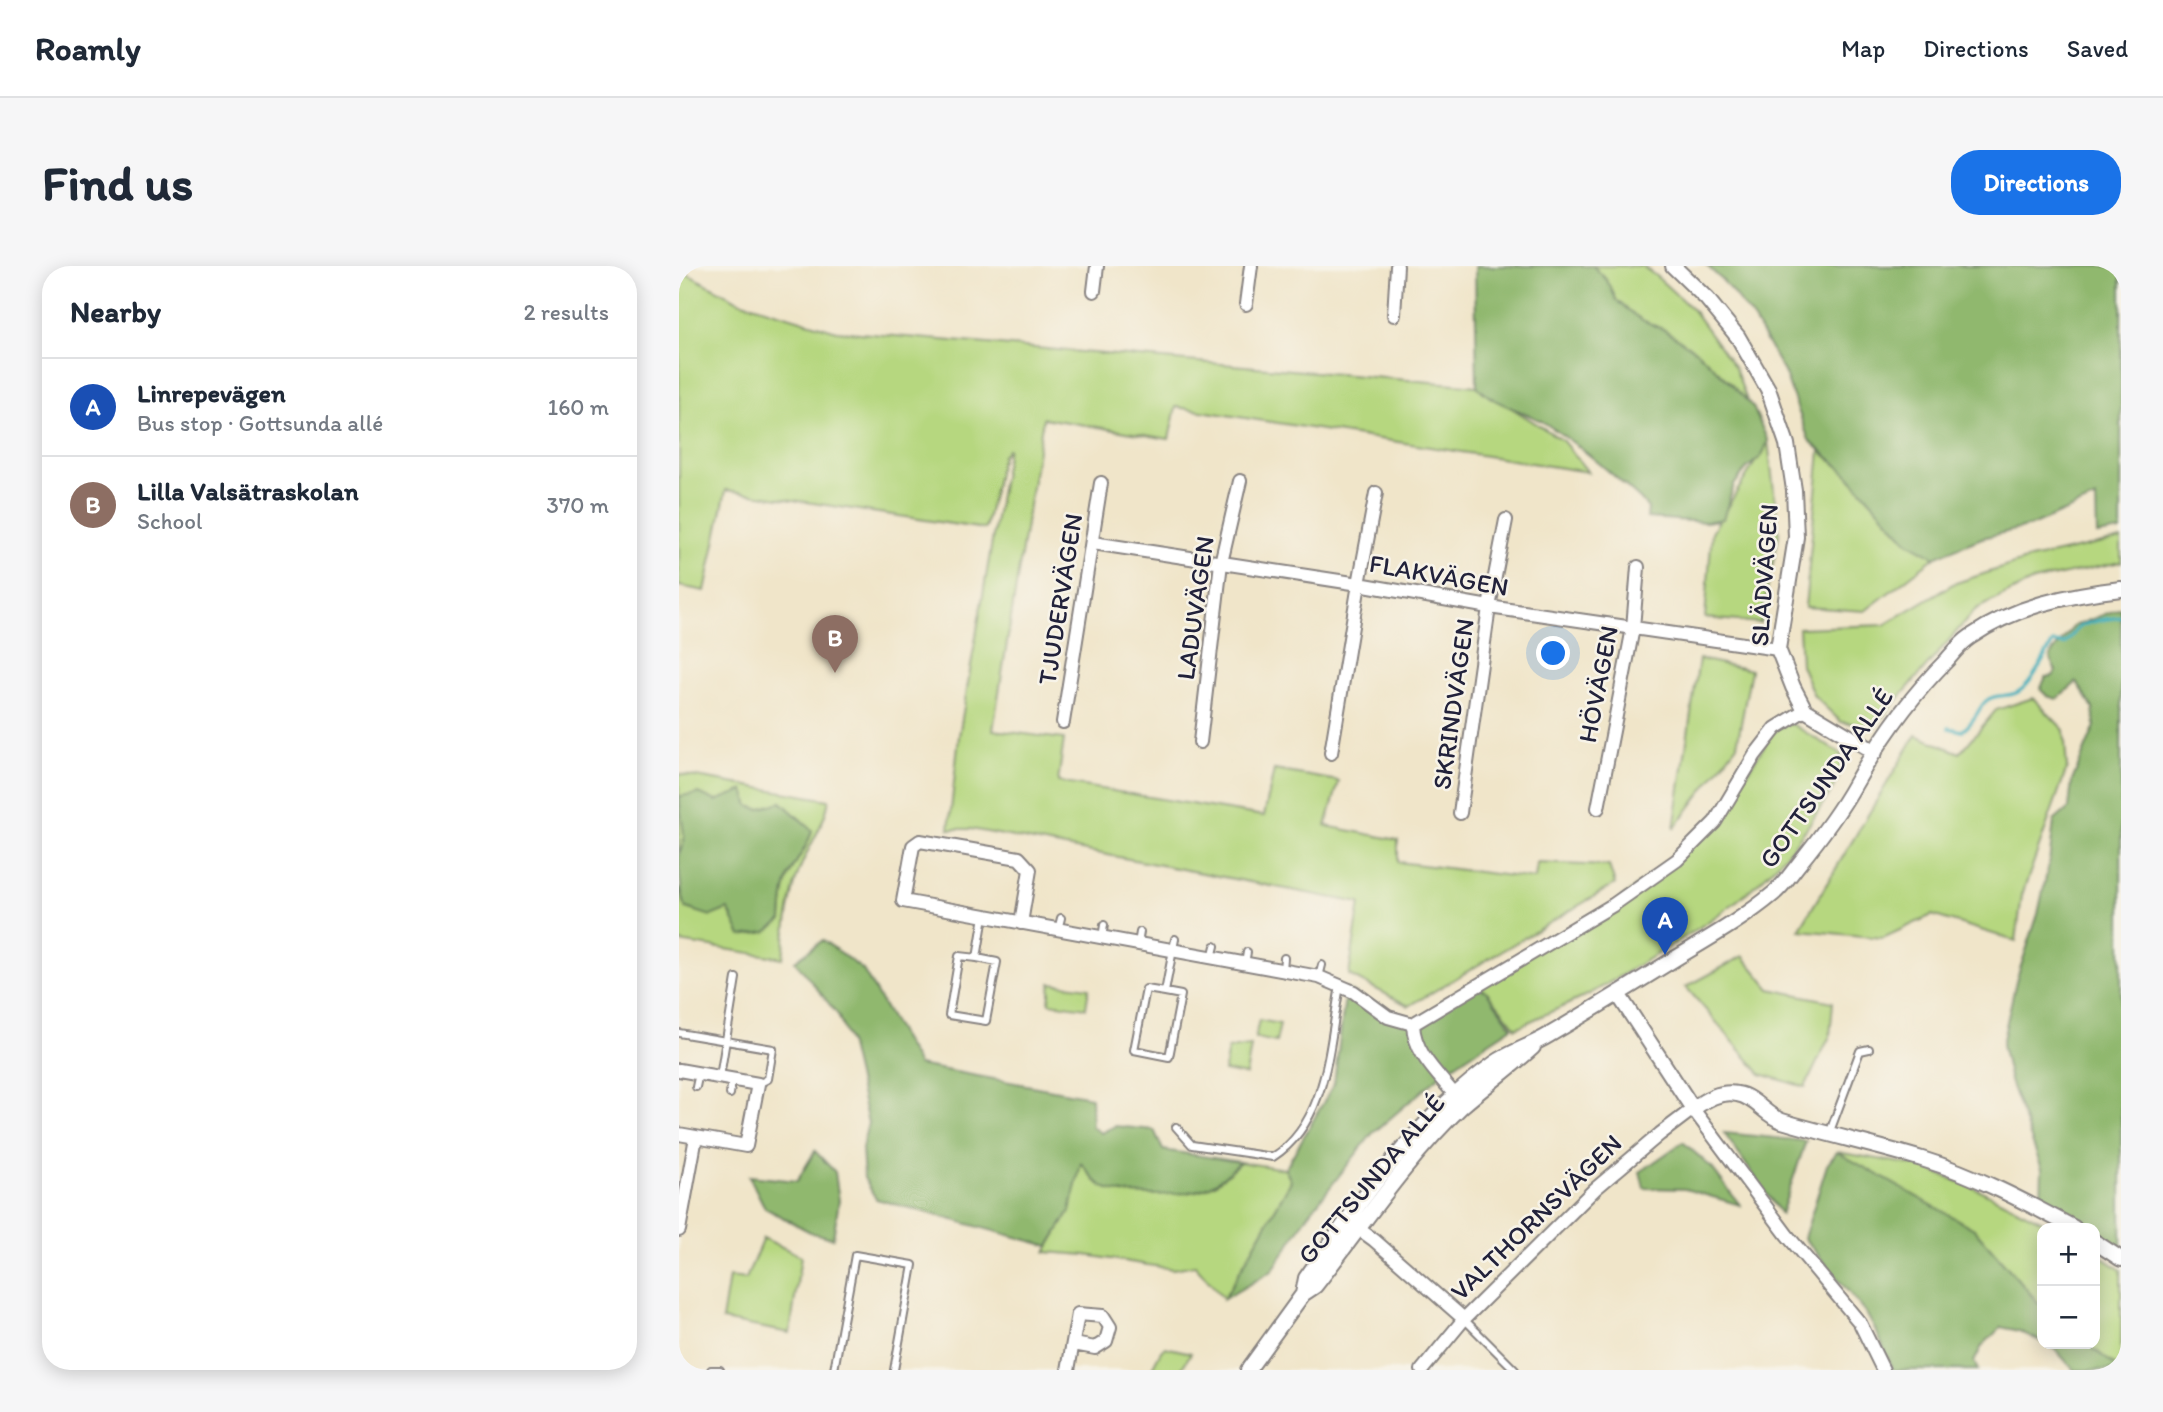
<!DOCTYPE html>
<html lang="en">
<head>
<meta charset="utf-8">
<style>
	body { margin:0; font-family:Itim,sans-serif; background:#f6f6f7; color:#1f2937 }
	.controls { position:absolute; right:21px; bottom:21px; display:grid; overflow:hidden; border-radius:14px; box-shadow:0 4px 18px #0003 }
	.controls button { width:63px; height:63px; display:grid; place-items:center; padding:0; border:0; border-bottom:2px solid #e0e1e3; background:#fff; color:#1f2937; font:35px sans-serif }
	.you { position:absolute; left:875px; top:388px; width:24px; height:24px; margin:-18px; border:5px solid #fff; border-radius:50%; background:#1a73e8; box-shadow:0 0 0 10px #1a73e833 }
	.badge { display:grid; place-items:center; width:46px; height:46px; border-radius:50%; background:#1a73e8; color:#fff; font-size:23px; font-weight:700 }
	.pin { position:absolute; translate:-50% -58px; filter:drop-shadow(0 2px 4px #0008) }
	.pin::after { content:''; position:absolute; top:37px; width:24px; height:21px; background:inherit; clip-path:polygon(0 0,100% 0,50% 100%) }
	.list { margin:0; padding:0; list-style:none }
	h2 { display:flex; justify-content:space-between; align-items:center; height:91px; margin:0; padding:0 28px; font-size:30px }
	h2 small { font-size:23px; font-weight:400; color:#747a83 }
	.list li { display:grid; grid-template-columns:46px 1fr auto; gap:21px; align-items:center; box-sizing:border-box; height:98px; padding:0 28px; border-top:2px solid #e0e1e3 }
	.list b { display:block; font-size:26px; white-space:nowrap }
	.list p { margin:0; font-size:23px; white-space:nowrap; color:#747a83 }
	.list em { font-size:23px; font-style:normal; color:#747a83 }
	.map { position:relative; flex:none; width:1442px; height:1104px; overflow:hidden; border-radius:28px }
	header { display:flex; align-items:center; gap:42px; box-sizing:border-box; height:98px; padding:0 35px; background:#fff; border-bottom:2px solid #e0e1e3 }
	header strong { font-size:33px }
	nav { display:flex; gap:38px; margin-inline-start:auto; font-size:24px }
	.intro { display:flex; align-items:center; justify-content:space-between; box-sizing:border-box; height:168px; padding:0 42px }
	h1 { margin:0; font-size:49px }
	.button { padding:18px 32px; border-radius:28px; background:#1a73e8; color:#fff; font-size:24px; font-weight:700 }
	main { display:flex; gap:42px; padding:0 42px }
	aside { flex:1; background:#fff; border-radius:28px; box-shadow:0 4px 18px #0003 }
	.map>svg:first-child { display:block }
	.green { fill:#b6d77f; stroke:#6c7c5d; stroke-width:2 }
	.forest { fill:#90b86e; stroke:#596d54; stroke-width:2 }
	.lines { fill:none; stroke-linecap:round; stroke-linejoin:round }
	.stream { stroke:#3eadba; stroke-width:3.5 }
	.service-casing { stroke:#898482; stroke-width:10 }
	.minor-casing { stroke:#898482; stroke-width:16 }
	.tertiary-casing { stroke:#898482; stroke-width:18 }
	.service { stroke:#fff; stroke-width:6 }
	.minor { stroke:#fff; stroke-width:12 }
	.tertiary { stroke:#fff; stroke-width:14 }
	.labels { text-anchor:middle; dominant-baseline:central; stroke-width:5; stroke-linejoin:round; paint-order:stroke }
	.street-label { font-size:26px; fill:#22223b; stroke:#f7f3e8 }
</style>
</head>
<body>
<header>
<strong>Roamly</strong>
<nav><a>Map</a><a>Directions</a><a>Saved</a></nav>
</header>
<div class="intro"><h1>Find us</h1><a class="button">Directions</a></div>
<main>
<aside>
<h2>Nearby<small>2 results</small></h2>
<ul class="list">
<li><span class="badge" style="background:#1a4fb4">A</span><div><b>Linrepevägen</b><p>Bus stop · Gottsunda allé</p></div><em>160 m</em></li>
<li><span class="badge" style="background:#8d6e63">B</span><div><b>Lilla Valsätraskolan</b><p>School</p></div><em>370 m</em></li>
</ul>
</aside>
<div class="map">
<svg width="1442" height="1104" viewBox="0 0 1442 1104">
	<rect width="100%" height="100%" fill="#f7f3e8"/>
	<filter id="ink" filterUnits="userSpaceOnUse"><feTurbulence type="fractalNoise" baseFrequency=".0143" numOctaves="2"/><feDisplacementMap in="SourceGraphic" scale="14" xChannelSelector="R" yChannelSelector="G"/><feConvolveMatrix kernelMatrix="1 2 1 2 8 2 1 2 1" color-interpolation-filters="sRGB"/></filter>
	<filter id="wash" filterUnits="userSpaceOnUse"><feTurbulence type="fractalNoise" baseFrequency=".00686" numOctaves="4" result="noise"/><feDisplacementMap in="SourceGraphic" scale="28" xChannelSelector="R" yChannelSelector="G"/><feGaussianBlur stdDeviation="1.57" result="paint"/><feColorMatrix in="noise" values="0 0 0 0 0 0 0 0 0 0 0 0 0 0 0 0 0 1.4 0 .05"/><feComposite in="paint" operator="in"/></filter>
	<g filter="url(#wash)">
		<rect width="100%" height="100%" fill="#f0e5c9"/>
		<!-- green -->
		<path class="green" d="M906 0H963L978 11 1014 44 1056 102 1074 151 952 56Z
			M0 4 60 35 158 65 798 120 883 174 909 206 497 141 490 173 364 152 314 464 385 473 379 516 585 550 595 504 660 515 647 560 719 574V596L856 613 858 597 930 600 936 618 730 740 670 709 681 637 292 563H270L280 470 329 182 323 190 306 263 47 224 26 325 0 320Z
			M1089 175 1100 268 1081 357 1026 352 1033 266Z
			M1141 185 1168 208 1229 276 1256 291 1186 345 1126 341Z
			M1442 273V296L1354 315 1297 343 1196 460 1162 456 1135 430 1122 399 1120 362 1205 359 1274 318 1347 294Z
			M1020 393 1072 404 1058 479 995 563Z
			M1354 432 1385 464 1388 502 1343 629 1337 675 1253 649 1204 672 1120 664 1237 469 1281 487 1317 444Z
			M1113 458 1162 488C1164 515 1153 523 1139 545 1095 616 1035 655 964 696 944 708 925 721 904 731 882 742 859 751 837 762L808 726 798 720 934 639 1036 556 1097 462Z
			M0 508 150 534C145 561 129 580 120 605 110 633 107 663 104 692L0 676V622L7 642H49L103 654C104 637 105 619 113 604 120 589 129 582 133 564L102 536 80 543 37 535 1 543 5 557V579L0 586Z
			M1064 690 1091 723 1154 736 1151 770 1126 821 1082 808 1007 721Z
			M372 717 410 722 407 742 370 737Z
			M580 754 601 758 597 776 576 772Z
			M572 780 567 809 545 805 549 783Z
			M1158 886 1240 900 1298 923 1378 962H1363V1041L1295 963Z
			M402 896 416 915C451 922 503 938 536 918 545 912 553 903 561 896L606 903 612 915 545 1033 516 999 494 1003 407 989 367 986 391 945Z
			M84 972 122 990 111 1067 43 1054 50 1011 67 1013Z
			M1416 986 1442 1004V1104L1408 1078H1416Z
			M486 1081 512 1087 502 1104H472L482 1085Z"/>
		<!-- forest -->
		<path class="forest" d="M796 0H914L928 14 938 35 963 54 986 64 1019 86 1051 117 1074 141 1089 175 1083 190 1068 202 1055 219 1044 253 1027 256 968 252 969 242 961 233C930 205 899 178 864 156 841 143 816 140 798 120Z
			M1028 0H1442V265L1418 269 1417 232 1352 260 1303 272 1256 291 1229 276 1168 208 1130 174 1105 106 1075 54 1044 15Z
			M1442 342V985L1416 967V962H1409L1362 936 1363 903 1331 815 1323 778 1337 715 1359 648 1370 597 1375 555 1390 542 1393 515 1416 460 1414 442 1398 416 1378 433 1368 430 1361 423 1367 411 1374 410 1377 405 1371 393 1373 387 1395 360Z
			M65 524 70 540 80 543 102 536 133 564C129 582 120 589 113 604 105 619 104 637 103 654L87 666 62 670 49 643 32 650 7 642C1 625 0 606 0 588 1 582 5 580 5 573 5 558 0 545 1 530L20 527 37 535Z
			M144 674 184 704 239 799 412 831 413 861 422 867 436 860 475 864 484 884 561 896C553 903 545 911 536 917 516 931 451 932 429 923 416 918 410 906 402 897L391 945 370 980 197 933 185 912 183 882 189 857 170 776 159 749 116 695Z
			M798 720 808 726 833 761 765 806 693 868 630 948 593 1005 545 1033 612 915 606 903 655 818 667 723 734 758Z
			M1045 867 1127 875 1102 948Z
			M1004 876 1033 902 1061 939 1006 923 965 922 961 906Z
			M136 885 156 906 160 935 154 972 133 967 86 942 70 910 118 915Z
			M1158 886 1295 963 1363 1041V1076L1340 1065 1322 1061 1303 1080 1295 1096 1299 1104H1214L1199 1069 1187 1047 1125 972 1148 899Z
			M1367 1078H1408L1442 1104H1395L1376 1083Z"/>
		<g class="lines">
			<!-- stream -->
			<path class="stream" d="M1270 462 1283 465C1298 454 1298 443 1307 435 1316 427 1329 432 1339 426 1355 416 1364 392 1374 377L1385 378C1392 373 1394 366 1401 361 1411 354 1430 353 1442 351"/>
		</g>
	</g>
	<g filter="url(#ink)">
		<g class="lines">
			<defs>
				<path id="service" d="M379 664 382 652
					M423 672 425 659
					M459 678 461 666
					M298 692 318 696 307 755 270 749 280 690 298 692 305 650
					M533 692 536 680
					M566 698 568 686
					M604 704 605 692
					M640 711 643 699
					M486 726 502 729 490 791 455 784 467 723 486 726 496 673
					M0 767 94 783 89 813 79 818
					M41 811 57 712
					M17 821 20 807
					M51 828 53 813
					M497 861 513 879 594 891C649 856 650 778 661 720
					M1150 868 1181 785 1190 783
					M785 1053 836 1104
					M32 1104H41
					M155 1104 176 989 234 999 215 1104"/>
				<path id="minor" d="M415 25 418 0
					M567 38 572 0
					M715 49 718 0
					M414 277 680 318 810 341 1099 383
					M384 456 422 217
					M521 476 542 297 561 215
					M652 487 680 318 697 227
					M919 542 954 362 959 301
					M781 547 810 341 827 254
					M342 657 351 604 340 592 241 575 234 580 224 635 640 711 675 726 709 751 734 758 934 639 998 594 1036 556 1076 489 1097 462 1126 444
					M734 758C735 790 764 812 782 837
					M0 804 79 818 67 880 0 868
					M673 958 695 974 785 1053
					M0 964 17 871
					M389 1104 399 1048 424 1050 431 1061 427 1075 416 1082 395 1078
					M743 1104 785 1053 916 923 981 868 1014 843 1108 969 1181 1057 1204 1104"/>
				<path id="tertiary" d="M994 0 1028 33 1059 71 1089 123 1108 178 1115 224 1117 271 1099 383 1114 421 1126 444 1196 486
					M939 728 1014 843C1027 833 1041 825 1058 828 1075 830 1087 850 1103 855 1150 869 1197 879 1243 893 1296 909 1347 936 1395 962
					M1416 976 1442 993
					M624 1028 627 1012C682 934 737 853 816 797 833 785 852 780 870 769 913 744 955 718 997 692 1030 672 1064 653 1094 628 1104 620 1111 609 1119 599 1140 573 1160 547 1176 518 1202 472 1231 431 1268 394 1275 386 1282 377 1291 371 1336 340 1389 329 1442 323
					M569 1104 624 1028 636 1020C683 960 727 893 783 840 806 820 831 802 854 781"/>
			</defs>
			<!-- service casing -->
			<use href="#service" class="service-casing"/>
			<!-- minor casing -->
			<use href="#minor" class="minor-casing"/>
			<!-- tertiary casing -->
			<use href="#tertiary" class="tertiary-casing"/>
			<!-- service -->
			<use href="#service" class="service"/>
			<!-- minor -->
			<use href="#minor" class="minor"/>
			<!-- tertiary -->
			<use href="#tertiary" class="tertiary"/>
		</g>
	</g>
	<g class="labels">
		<!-- street labels -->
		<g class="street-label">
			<text transform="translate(760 309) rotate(10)">FLAKVÄGEN</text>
			<text transform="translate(1085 309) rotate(-86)">SLÄDVÄGEN</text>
			<text transform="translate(381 333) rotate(-81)">TJUDERVÄGEN</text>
			<text transform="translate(516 342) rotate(-82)">LADUVÄGEN</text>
			<text transform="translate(919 418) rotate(-79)">HÖVÄGEN</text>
			<text transform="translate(774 438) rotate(-82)">SKRINDVÄGEN</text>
			<text transform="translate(1147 512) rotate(-55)">GOTTSUNDA ALLÉ</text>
			<text transform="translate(692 913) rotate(-50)">GOTTSUNDA ALLÉ</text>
			<text transform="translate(857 951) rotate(-44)">VALTHORNSVÄGEN</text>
		</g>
	</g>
</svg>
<div class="controls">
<button>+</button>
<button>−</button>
</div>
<div class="you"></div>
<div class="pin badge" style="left:986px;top:689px;background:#1a4fb4">A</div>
<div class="pin badge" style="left:156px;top:407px;background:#8d6e63">B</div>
</div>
</main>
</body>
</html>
